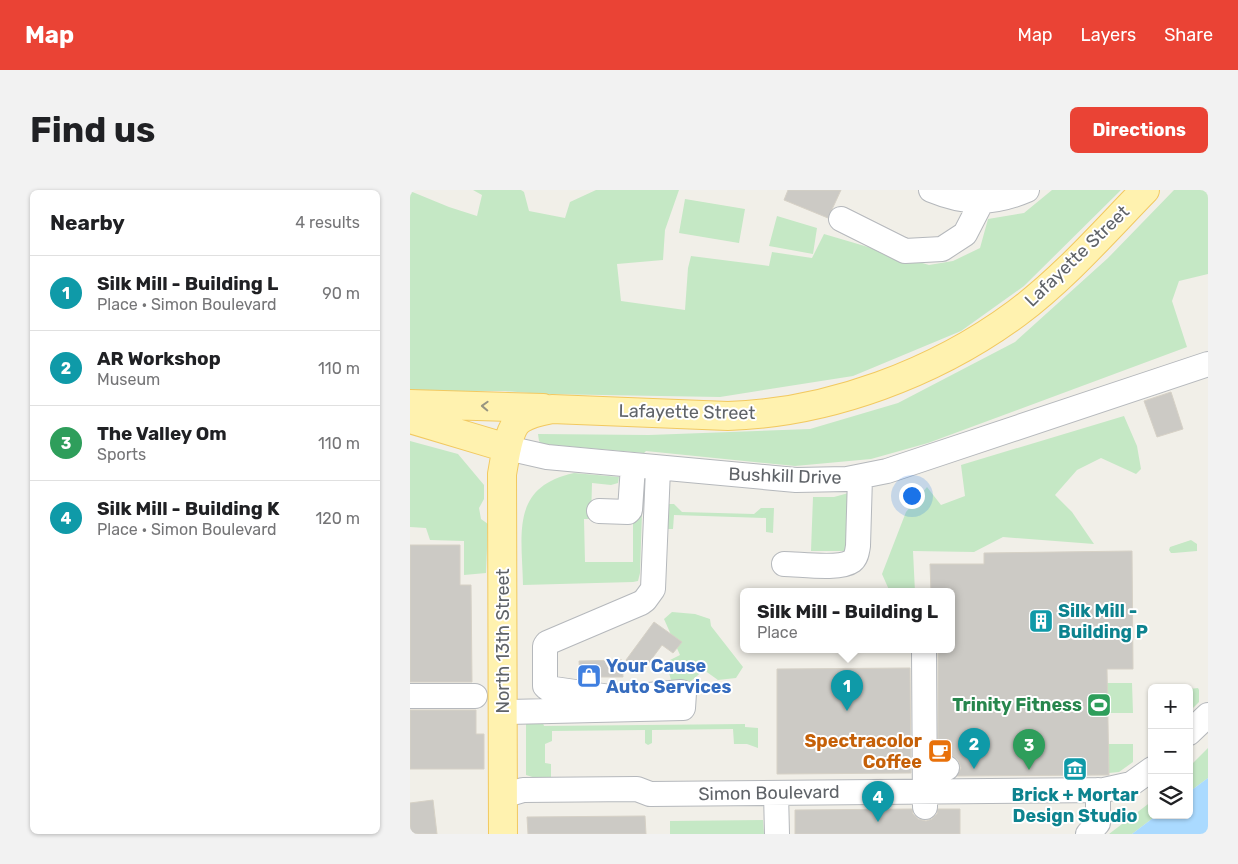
<!DOCTYPE html>
<html lang="en">
<head>
<meta charset="utf-8">
<style>
	body { margin:0; font-family:Rubik,sans-serif; background:#f2f2f2; color:#202124 }
	.controls { position:absolute; right:15px; bottom:15px; display:grid; overflow:hidden; border-radius:8px; box-shadow:0 1px 4px #0004 }
	.controls button { width:45px; height:45px; display:grid; place-items:center; padding:0; border:0; border-bottom:1px solid #e0e0e0; background:#fff; color:#202124; font:25px sans-serif }
	.you { position:absolute; left:501px; top:305px; width:18px; height:18px; margin:-12px; border:4px solid #fff; border-radius:50%; background:#1a73e8; box-shadow:0 0 0 8px #1a73e833 }
	.badge { display:grid; place-items:center; width:32px; height:32px; border-radius:50%; background:#ea4335; color:#fff; font-size:16px; font-weight:700 }
	.pin { position:absolute; translate:-50% -41px; filter:drop-shadow(0 1px 2px #0008) }
	.pin::after { content:''; position:absolute; top:26px; width:18px; height:15px; background:inherit; clip-path:polygon(0 0,100% 0,50% 100%) }
	.popup { position:absolute; left:330px; top:398px; width:215px; height:65px; box-sizing:border-box; display:grid; place-content:center; border-radius:8px; background:#fff; filter:drop-shadow(0 1px 4px #0005); font-size:16px; white-space:nowrap; color:#757577 }
	.popup b { font-size:19px; color:#202124 }
	.popup::after { content:''; position:absolute; left:50%; top:100%; margin-left:-10px; border:10px solid transparent; border-top-color:#fff }
	.list { margin:0; padding:0; list-style:none }
	h2 { display:flex; justify-content:space-between; align-items:center; height:65px; margin:0; padding:0 20px; font-size:21px }
	h2 small { font-size:16px; font-weight:400; color:#757577 }
	.list li { display:grid; grid-template-columns:32px 1fr auto; gap:15px; align-items:center; box-sizing:border-box; height:75px; padding:0 20px; border-top:1px solid #e0e0e0 }
	.list b { display:block; font-size:19px; white-space:nowrap }
	.list p { margin:0; font-size:16px; white-space:nowrap; color:#757577 }
	.list em { font-size:16px; font-style:normal; color:#757577 }
	.icon { flex:none; width:28px; height:28px; fill:none; stroke:currentColor; stroke-width:2; stroke-linecap:round; stroke-linejoin:round }
	.map { position:relative; flex:none; width:798px; height:644px; overflow:hidden; border-radius:8px }
	header { display:flex; align-items:center; gap:30px; box-sizing:border-box; height:70px; padding:0 25px; background:#ea4335; color:#fff }
	header strong { font-size:24px }
	nav { display:flex; gap:28px; margin-inline-start:auto; font-size:18px }
	.intro { display:flex; align-items:center; justify-content:space-between; box-sizing:border-box; height:120px; padding:0 30px }
	h1 { margin:0; font-size:35px }
	.button { padding:12px 22px; border-radius:8px; background:#ea4335; color:#fff; font-size:18px; font-weight:700 }
	main { display:flex; gap:30px; padding:0 30px }
	aside { flex:1; background:#fff; border-radius:8px; box-shadow:0 1px 4px #0004 }
	.map>svg:first-child { display:block }
	.green { fill:#c5e8c5 }
	.water { fill:#aadaff }
	.building { fill:#cccac5; stroke:#d6d1c6 }
	.lines { fill:none; stroke-linecap:round; stroke-linejoin:round }
	.minor-casing { stroke:#b5b8bc; stroke-width:26 }
	.major-casing { stroke:#f2c960; stroke-width:30 }
	.minor { stroke:#fff; stroke-width:24 }
	.major { stroke:#fff2af; stroke-width:28 }
	.oneway { stroke:#979581 }
	.labels { text-anchor:middle; dominant-baseline:central; stroke-width:4; stroke-linejoin:round; paint-order:stroke }
	.street-label { font-size:18px; fill:#5f6368; stroke:#fff }
	.culture-label { font-size:18px; font-weight:bold; fill:#0d838f; stroke:#fff; text-anchor:start }
	.shop-label { font-size:18px; font-weight:bold; fill:#366cbe; stroke:#fff; text-anchor:start }
	.leisure-label { font-size:18px; font-weight:bold; fill:#27864d; stroke:#fff; text-anchor:end }
	.food-label { font-size:18px; font-weight:bold; fill:#c56008; stroke:#fff; text-anchor:end }
</style>
</head>
<body>
<header>
<strong>Map</strong>
<nav><a>Map</a><a>Layers</a><a>Share</a></nav>
</header>
<div class="intro"><h1>Find us</h1><a class="button">Directions</a></div>
<main>
<aside>
<h2>Nearby<small>4 results</small></h2>
<ul class="list">
<li><span class="badge" style="background:#0f9aa8">1</span><div><b>Silk Mill - Building L</b><p>Place · Simon Boulevard</p></div><em>90 m</em></li>
<li><span class="badge" style="background:#0f9aa8">2</span><div><b>AR Workshop</b><p>Museum</p></div><em>110 m</em></li>
<li><span class="badge" style="background:#2e9e5b">3</span><div><b>The Valley Om</b><p>Sports</p></div><em>110 m</em></li>
<li><span class="badge" style="background:#0f9aa8">4</span><div><b>Silk Mill - Building K</b><p>Place · Simon Boulevard</p></div><em>120 m</em></li>
</ul>
</aside>
<div class="map">
<svg width="798" height="644" viewBox="0 0 798 644">
	<rect width="100%" height="100%" fill="#f1efe8"/>
	<!-- green -->
	<path class="green" d="M63 0H111L114 2 119 21 155 28 160 12 186 0H269L255 40 253 70 207 74 211 111 275 120 278 78 281 66 359 76 362 62 402 68 414 44 519 75 543 71 570 58 578 29 614 23 642 0H711L614 96 551 141 443 186 310 207 133 204 95 201H0V1L39 17 67 26 72 5Z
		M764 0H798V84L769 91 762 111 777 157 518 253 461 269 385 276 236 261 234 263 132 254 129 251 128 244 239 245 400 239 488 213 605 152 698 68Z
		M275 9 335 19 329 53 269 43Z
		M367 26 407 38 403 64 359 56Z
		M714 226 727 256 731 279 726 284 691 268 667 280 645 305 662 322 684 354 593 347 564 362 503 361 505 402H480L472 384 496 322 517 297 531 315 555 306 551 275Z
		M0 251 48 264 74 295V309L69 318 71 329 78 334 76 383 54 385V351L20 350 16 338 0 337Z
		M164 283 209 287 208 293 201 295 182 293 181 329H174L175 372H223V329L233 292 230 383 228 391 223 392 113 395C112 344 100 297 164 283Z
		M442 302 436 361H401L403 307H424Z
		M257 314H264L272 322 344 324 351 318H364L363 343 356 342V328L264 325 263 339H256Z
		M781 350 787 354V361L764 363H761L759 360 760 357Z
		M262 422 285 424 300 429 301 436 333 477 326 488 308 490 294 480 281 491 261 490 256 472 270 465 254 429Z
		M697 493H722L723 523H698Z
		M788 498 789 500V512L779 522V499Z
		M133 533 134 536 335 534V537L348 538V558L337 554H324L323 539 242 540V553L238 555 235 553V540L142 541V551L135 554V573L141 574V589H129L116 585V534Z
		M698 554H723V572L709 582 699 583Z
		M798 558V588L779 602V577Z
		M742 611V625H747L722 644H699Z
		M353 630 354 644H260V631Z"/>
	<!-- water -->
	<path class="water" d="M798 588V644H722L747 625H779V602Z"/>
	<!-- building -->
	<path class="building" d="M378 0H431L418 28 374 10Z
		M761 202 773 239 747 247 734 211Z
		M0 355H50V395H61L62 492H0Z
		M722 361 723 479H697L699 585 547 586 551 578 548 570 543 566 528 565V460H541V402H521L520 374H574V363Z
		M244 432 272 452 263 463 252 455 232 482 216 470Z
		M212 470 213 487H170L169 471Z
		M500 478 501 583 367 584V479Z
		M0 520H66V544H74V579H0Z
		M23 610 27 644H0V613Z
		M502 619 503 624 508 629 516 631 522 629 527 624 528 619H550V644H385V620Z
		M235 626 236 644H118L117 627Z"/>
	<g class="lines">
		<defs>
			<path id="minor" d="M521 0C555 14 582 15 617 0
				M431 29 495 61 532 59 555 44 572 11
				M97 258 137 267 386 290 437 289 477 281 798 174
				M189 321 218 322 220 320 223 276
				M374 374C390 374 430 380 442 371 447 367 447 361 448 356L450 287
				M514 460 515 617
				M0 506H65
				M93 522 273 518 274 503 271 502 207 508 137 498 135 496V456L137 453 231 413 235 410 243 399 248 279
				M779 543 798 525
				M515 579 537 578
				M366 603 367 644
				M93 606 113 600 227 599 240 604 694 600 721 594 742 579
				M678 644 688 633V600"/>
			<path id="major" d="M0 214 133 218
				M0 229 97 258
				M93 644 92 284C95 269 98 237 111 229 120 223 132 221 142 219L318 226C419 223 526 183 607 123 654 88 694 42 735 0"/>
		</defs>
		<!-- minor casing -->
		<use href="#minor" class="minor-casing"/>
		<!-- major casing -->
		<use href="#major" class="major-casing"/>
		<!-- minor -->
		<use href="#minor" class="minor"/>
		<!-- major -->
		<use href="#major" class="major"/>
	</g>
	<!-- one-way arrows -->
	<defs><path id="oneway-chevron" d="M-2-3.5L2.5 0L-2 3.5" fill="none" stroke-width="1.6" stroke-linecap="round" stroke-linejoin="round" transform="scale(1.25)"/></defs>
	<use class="oneway" href="#oneway-chevron" transform="translate(75 216) rotate(-178)"/>
	<!-- icons -->
	<defs>
		<symbol id="building-square" viewBox="-11 -11 22 22"><rect x="-9" y="-9" width="18" height="18" rx="4" fill="#0f9aa8" stroke="#fff"/><path d="M-4-6H4V6H1V3H-1V6H-4ZM-2.5-4.3h1.7v1.8h-1.7ZM.8-4.3h1.7v1.8H.8ZM-2.5-1h1.7V.8h-1.7ZM.8-1h1.7V.8H.8Z" fill="#fff"/></symbol>
		<symbol id="shop-square" viewBox="-11 -11 22 22"><rect x="-9" y="-9" width="18" height="18" rx="4" fill="#3f7fe0" stroke="#fff"/><path d="M-5-2.5h2.3a2.7 3.5 0 0 1 5.4 0H5L5.5 6h-11ZM-1.5-2.5h3a1.5 2.3 0 0 0-3 0Z" fill="#fff"/></symbol>
		<symbol id="stadium-square" viewBox="-11 -11 22 22"><rect x="-9" y="-9" width="18" height="18" rx="4" fill="#2e9e5b" stroke="#fff"/><path d="M0-5a6.5 5 0 1 0 0 10a6.5 5 0 1 0 0-10ZM-3.5-1.8h7v3.6h-7Z" fill="#fff"/></symbol>
		<symbol id="cafe-square" viewBox="-11 -11 22 22"><rect x="-9" y="-9" width="18" height="18" rx="4" fill="#e8710a" stroke="#fff"/><path d="M-5.5-4.5H6V0H3Q3 3.5 0 3.5H-2.5Q-5.5 3.5-5.5 0ZM3-3.2v2h1.7v-2ZM-6 4.5H4V6H-6Z" fill="#fff"/></symbol>
		<symbol id="museum-square" viewBox="-11 -11 22 22"><rect x="-9" y="-9" width="18" height="18" rx="4" fill="#0f9aa8" stroke="#fff"/><path d="M0-6L6-3V-2H-6V-3ZM-5-1h2V3h-2ZM-1-1h2V3h-2ZM3-1h2V3H3ZM-6 4H6V6H-6Z" fill="#fff"/></symbol>
	</defs>
	<g fill-rule="evenodd">
		<use href="#building-square" x="617" y="417" width="28" height="28"/>
		<use href="#shop-square" x="165" y="472" width="28" height="28"/>
		<use href="#stadium-square" x="675" y="501" width="28" height="28"/>
		<use href="#cafe-square" x="516" y="547" width="28" height="28"/>
		<use href="#museum-square" x="651" y="565" width="28" height="28"/>
	</g>
	<g class="labels">
		<!-- street labels -->
		<g class="street-label">
			<text transform="translate(667 66) rotate(-44)">Lafayette Street</text>
			<text transform="translate(277 222) rotate(1)">Lafayette Street</text>
			<text transform="translate(375 286) rotate(2)">Bushkill Drive</text>
			<text transform="translate(93 451) rotate(-90)">North 13th Street</text>
			<text transform="translate(359 603) rotate(-1)">Simon Boulevard</text>
		</g>
		<!-- culture labels -->
		<g class="culture-label">
			<text x="648" y="421">Silk Mill -<tspan x="648" dy="21">Building P</tspan></text>
			<text x="665" y="605" text-anchor="middle">Brick + Mortar<tspan x="665" dy="21">Design Studio</tspan></text>
		</g>
		<!-- shop labels -->
		<g class="shop-label">
			<text x="196" y="476">Your Cause<tspan x="196" dy="21">Auto Services</tspan></text>
		</g>
		<!-- leisure labels -->
		<g class="leisure-label">
			<text x="672" y="515">Trinity Fitness</text>
		</g>
		<!-- food labels -->
		<g class="food-label">
			<text x="512" y="551">Spectracolor<tspan x="512" dy="21">Coffee</tspan></text>
		</g>
	</g>
</svg>
<div class="controls">
<button>+</button>
<button>−</button>
<button><svg class="icon" aria-label="layers" viewBox="0 0 24 24"><path d="M12 4l9 5-9 5-9-5zM3 14l9 5 9-5"/></svg></button>
</div>
<div class="you"></div>
<div class="pin badge" style="left:437px;top:521px;background:#0f9aa8">1</div>
<div class="popup"><b>Silk Mill - Building L</b>Place</div>
<div class="pin badge" style="left:564px;top:579px;background:#0f9aa8">2</div>
<div class="pin badge" style="left:619px;top:580px;background:#2e9e5b">3</div>
<div class="pin badge" style="left:468px;top:632px;background:#0f9aa8">4</div>
</div>
</main>
</body>
</html>
